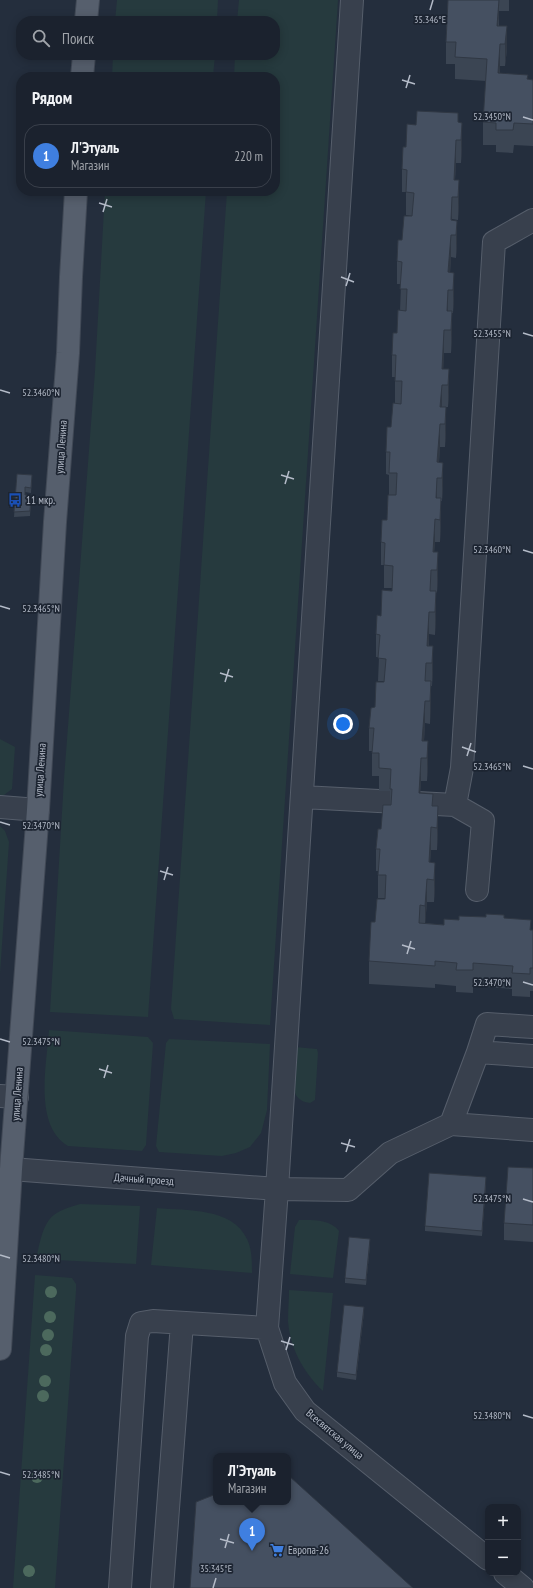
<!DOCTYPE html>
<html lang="ru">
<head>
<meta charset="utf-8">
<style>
	body { margin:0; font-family:"PT Sans Narrow",sans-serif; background:#242a36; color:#f1f3f6 }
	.controls { position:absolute; right:12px; bottom:12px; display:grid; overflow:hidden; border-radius:8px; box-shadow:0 2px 10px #0003 }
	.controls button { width:36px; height:36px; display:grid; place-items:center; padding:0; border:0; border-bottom:1px solid #393f4a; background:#1b222e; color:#f1f3f6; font:20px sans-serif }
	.you { position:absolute; left:343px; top:724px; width:14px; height:14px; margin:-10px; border:3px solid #fff; border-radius:50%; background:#1a73e8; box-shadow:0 0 0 6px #1a73e833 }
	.badge { display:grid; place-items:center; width:26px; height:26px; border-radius:50%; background:#8bbbb9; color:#fff; font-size:13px; font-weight:700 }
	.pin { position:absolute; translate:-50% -33px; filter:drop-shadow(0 1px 2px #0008) }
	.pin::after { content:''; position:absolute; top:21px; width:14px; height:12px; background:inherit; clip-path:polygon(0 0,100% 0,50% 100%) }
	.popup { position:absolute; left:213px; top:1453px; width:78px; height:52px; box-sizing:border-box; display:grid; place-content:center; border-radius:8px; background:#1b222e; filter:drop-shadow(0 1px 3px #0005); font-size:13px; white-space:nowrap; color:#a0a4aa }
	.popup b { font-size:15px; color:#f1f3f6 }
	.popup::after { content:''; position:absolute; left:50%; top:100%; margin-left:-8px; border:8px solid transparent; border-top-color:#1b222e }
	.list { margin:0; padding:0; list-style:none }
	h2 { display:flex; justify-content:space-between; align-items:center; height:52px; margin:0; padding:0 16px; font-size:17px }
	h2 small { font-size:13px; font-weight:400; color:#a0a4aa }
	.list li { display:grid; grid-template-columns:26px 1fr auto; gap:12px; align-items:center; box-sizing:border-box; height:64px; margin:0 8px 8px; padding:0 8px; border:1px solid #393f4a; border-radius:16px }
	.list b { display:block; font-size:15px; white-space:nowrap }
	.list p { margin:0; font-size:13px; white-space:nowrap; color:#a0a4aa }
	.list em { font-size:13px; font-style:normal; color:#a0a4aa }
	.icon { flex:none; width:22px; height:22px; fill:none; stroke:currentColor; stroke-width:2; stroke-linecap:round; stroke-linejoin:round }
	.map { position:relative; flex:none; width:533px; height:1588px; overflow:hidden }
	.search { position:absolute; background:#1b222e; box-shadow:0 2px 10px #0003; left:16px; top:16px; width:264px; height:44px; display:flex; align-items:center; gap:10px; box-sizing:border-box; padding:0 14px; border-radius:16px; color:#a0a4aa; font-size:15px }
	.panel { position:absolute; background:#1b222e; box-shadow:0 2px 10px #0003; left:16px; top:72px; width:264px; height:124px; border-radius:16px }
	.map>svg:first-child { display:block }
	.green { fill:#263a3e }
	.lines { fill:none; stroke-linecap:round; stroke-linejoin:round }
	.minor-casing { stroke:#565e6b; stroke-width:24 }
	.major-casing { stroke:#414956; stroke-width:24 }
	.minor { stroke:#38404d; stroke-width:22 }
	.major { stroke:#565f6d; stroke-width:22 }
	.tree { fill:#4c695d }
	.wall { fill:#3b4553 }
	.shaded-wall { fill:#303844 }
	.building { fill:#455061; stroke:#303844 }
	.ticks { fill:none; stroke:#b4bbc8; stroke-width:1.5 }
	.labels { text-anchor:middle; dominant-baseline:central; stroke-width:3.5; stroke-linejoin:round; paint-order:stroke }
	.street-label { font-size:11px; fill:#b4bbc8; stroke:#1d2532 }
	.poi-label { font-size:11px; fill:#b4bbc8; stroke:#1d2532; text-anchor:start }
	.ticks-label { font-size:10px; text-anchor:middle; fill:#b4bbc8; stroke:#1d2532; stroke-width:3.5; stroke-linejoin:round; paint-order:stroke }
</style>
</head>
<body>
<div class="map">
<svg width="533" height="1588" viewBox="0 0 533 1588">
	<rect width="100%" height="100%" fill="#242e3d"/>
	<!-- green -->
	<path class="green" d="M117 0H218L217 21H115Z
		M239 0H338L270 1025 174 1019 171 1009 227 191H275V77H234L235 55H275V21H237Z
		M113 55H215L213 77H112Z
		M105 191H206L148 1017 50 1012 64 779 95 371Z
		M0 739 15 747 12 789 0 798Z
		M0 826 5 831 9 842 0 974Z
		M49 1030 148 1037 153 1043 146 1145 142 1151 68 1146C33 1125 47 1063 49 1030Z
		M169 1039 270 1044 267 1110 261 1133 250 1147 236 1153 222 1156 159 1152 156 1146 166 1043Z
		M295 1047 317 1049 318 1053 315 1100 310 1103C284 1101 294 1064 295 1047Z
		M80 1204 140 1206 136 1264 36 1259C39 1247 41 1231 49 1220 55 1211 70 1207 80 1204Z
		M157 1208C187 1211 232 1207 247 1239 252 1249 252 1262 252 1273L151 1265Z
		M299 1220C313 1220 330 1219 339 1231L333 1278 290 1274 295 1227Z
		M35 1275 72 1278 76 1284V1291L55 1588H13Z
		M289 1290 333 1293 323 1391C303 1372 290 1348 288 1321 288 1310 289 1300 289 1290Z"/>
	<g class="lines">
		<defs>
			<path id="minor" d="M352 0 277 1189 267 1328 285 1383 305 1411 488 1559
				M302 797 455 805 483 821 477 890
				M455 805 462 768 494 242 533 220
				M0 807 38 810
				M478 1052 487 1024 533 1027
				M0 1096 17 1097
				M451 1124 478 1052 533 1056
				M11 1169 277 1189 348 1190 390 1153 451 1124 533 1130
				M505 1573 523 1588
				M120 1588 137 1336 141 1323 153 1321 267 1328
				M162 1588 182 1323"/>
			<path id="major" d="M86 21 88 0
				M82 77 84 55
				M0 1349 11 1169 38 810 55 522 68 353 71 277 76 191"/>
		</defs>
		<!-- minor casing -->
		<use href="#minor" class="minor-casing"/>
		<!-- major casing -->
		<use href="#major" class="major-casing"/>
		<!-- minor -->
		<use href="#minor" class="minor"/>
		<!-- major -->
		<use href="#major" class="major"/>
	</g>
	<!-- trees -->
	<g class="tree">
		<circle cx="51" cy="1292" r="6"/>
		<circle cx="50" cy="1317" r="6"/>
		<circle cx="48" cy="1335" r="6"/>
		<circle cx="46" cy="1350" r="6"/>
		<circle cx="45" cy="1381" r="6"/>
		<circle cx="43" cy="1396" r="6"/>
		<circle cx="37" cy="1477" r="6"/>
		<circle cx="29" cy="1571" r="6"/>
	</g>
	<!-- wall -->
	<path class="wall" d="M448 0H509V11H499V26H507V49L505 66H500V73L528 79 533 80V146L514 145 513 153 496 152V145H483V122L486 81 455 79V64H446V42Z
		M458 122 462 145 461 163H456L455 180H459V203L458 220 452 219V220L457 221V243L456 258 451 257 450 273 454 296 453 313H452V334L451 353H444L443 369H449V392L448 407H446V430L445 447H440L439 462 443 463V485L442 501H441V521L440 542H435L434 552 438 575 437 593 436 592V614L435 635 429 634V646L433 669 432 686H431L430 724 425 723 424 741 428 764 427 781H421L420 793 433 806 438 829 437 850H431L430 862 435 863V885L434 902H427L425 923 444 925 459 920 504 918 531 930H533V991H530V997L512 996V989L473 986V993L456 992V986L435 984V988L369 984V961L375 922 385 898H378V871H376V849L381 829 390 805V791H379V776H372V751H369V728L375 707 384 681H378L379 657H376V634L381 616 392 591V588H384V565H381V542L387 520 389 495V475L386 474V452L391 427 395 403V377H392V355L397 333 400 311 401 284H397V261L402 240 412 216 406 215V192H402V169L406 147 416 125Z
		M17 474 32 475 31 493 25 492V495L31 501 30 516 14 517Z
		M533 1168V1242L504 1240V1223Z
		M486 1183 482 1236 425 1231V1226Z
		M370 1245 366 1285 345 1283V1278Z
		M364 1312 356 1380 337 1377V1372Z"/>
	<!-- shaded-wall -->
	<path class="shaded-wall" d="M499 0V11L497 49V26Z
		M507 26V49L505 66V44Z
		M500 44V66L498 96V73Z
		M462 123V145L461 163V140Z
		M456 140V163L454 197V180Z
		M459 180V203L458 220V197Z
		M452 197V219L451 235V220Z
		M457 221V243L456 258V235Z
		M451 235V257L449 290 448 272Z
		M454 273V296L453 313V290Z
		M448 290V313L447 311Z
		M452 311V334L451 353V330Z
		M444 330V353L443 385 442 369Z
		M449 369V392L448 407V385Z
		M442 385V407H440Z
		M446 407V430L445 447V424Z
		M440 424V447L438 478 437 462Z
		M443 463V485L442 501V478Z
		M437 478V500L436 521V498Z
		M441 498V521L440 542V520Z
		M435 519V542L433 570V552Z
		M438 552V575L437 593V570Z
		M436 591V614L435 635V612Z
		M429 612V634L428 663 427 646Z
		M433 646V669L432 686V663Z
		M431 681V704L430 724V701Z
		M425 701V723L423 758 422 741Z
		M428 741V764L427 781V758Z
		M421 758V781L419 816V793Z
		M438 806V829L437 850V828Z
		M431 827V850L429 879V862Z
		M435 863V885L434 902V880Z
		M427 879V902L425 928V906Z
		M486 1177V1183L482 1236V1231Z
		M370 1239V1245L366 1285V1280Z
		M364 1307V1312L356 1380V1375Z"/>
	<!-- building -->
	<path class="building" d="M448 0H499L497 26H507L505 44H500L498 73 528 75 527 79 533 80V124L514 123 513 130H496V123L483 122 487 59 455 57 456 42H446Z
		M417 111 458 113V122L462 123 461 140H456L454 180H459L458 197H452L451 220 457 221 456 235H451L448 272 454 273 453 290H448L447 311H452L451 330H444L442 369H449L448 385H442L440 407H446L445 424H440L437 462 443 463 442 478H437L436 498H441L440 520 435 519 433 552H438L437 570H431L430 591H436L435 612H429L427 646H433L432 663H426L425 681H431L430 701H425L422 741H428L427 758H421L419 793 433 794 432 806H438L437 828 431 827 429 862 435 863 434 880 427 879 425 906 420 905 419 923 444 925V919L459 920V916L486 917V914L504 915V918L531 920 530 930H533V968H530V974L512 973 513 966 473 963V970H456L457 963 435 961V966L369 961 371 922H375L377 899H385L386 875H378L380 849H376L378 829H381L383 805H391L392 789H390L391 769 379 768V753H372L374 728H369L371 708 375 707 376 682H384L386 659 378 658 380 635 376 634 377 615 381 616 382 590 392 591 393 566 384 565 385 543 381 542 382 520H387L388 495H396L397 473H389L390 452H386L387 427H391L393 403 401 404 402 381H395L396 355H392L393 333H397L398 310 406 311 407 289H400L402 262 397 261 398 240H402L404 216H412L414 193 406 192 407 170 402 169 403 147H406L407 124 416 125Z
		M17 474 32 475 31 488 25 487V495L31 496 30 511 14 512Z
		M508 1167 533 1168V1225L504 1223Z
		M429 1173 486 1177 482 1231 425 1226Z
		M349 1237 370 1239 366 1280 345 1278Z
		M344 1305 364 1307 356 1375 337 1372Z
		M288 1475 413 1588H190L196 1502 216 1494V1502H288Z"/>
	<!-- ticks -->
	<path class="ticks" d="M430 10 433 0M402 80 415 84M406 88 410 75M523 117 533 120M99 203 112 207M103 212 107 199M341 277 354 282M346 286 350 273M523 333 533 336M0 390 10 393M281 475 294 479M285 484 289 471M523 550 533 553M0 606 10 609M220 673 233 677M225 682 229 669M462 747 476 752M467 756 471 743M523 766 533 769M0 822 10 825M160 871 173 875M164 880 168 867M402 945 415 949M407 954 411 941M523 982 533 985M0 1039 10 1042M99 1069 112 1073M104 1078 108 1065M341 1143 355 1147M346 1152 350 1139M523 1199 533 1202M0 1255 10 1258M281 1341 294 1345M286 1350 290 1337M523 1415 533 1418M0 1472 10 1475M220 1539 234 1543M225 1548 229 1534M213 1588 216 1578"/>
	<!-- icons -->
	<defs>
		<symbol id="bus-bare" viewBox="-9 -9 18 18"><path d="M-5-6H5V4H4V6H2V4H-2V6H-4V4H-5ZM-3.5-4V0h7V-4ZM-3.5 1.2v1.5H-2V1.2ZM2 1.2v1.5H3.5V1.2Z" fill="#1a4fb4" stroke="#1d2532" stroke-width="2.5" paint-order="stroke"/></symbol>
		<symbol id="supermarket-bare" viewBox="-9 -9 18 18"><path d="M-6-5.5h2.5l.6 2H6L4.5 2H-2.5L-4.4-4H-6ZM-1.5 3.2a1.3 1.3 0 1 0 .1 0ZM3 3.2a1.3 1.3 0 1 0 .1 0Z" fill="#3f7fe0" stroke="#1d2532" stroke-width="2.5" paint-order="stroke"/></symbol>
	</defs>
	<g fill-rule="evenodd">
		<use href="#bus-bare" x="5" y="490" width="20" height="20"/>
		<use href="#supermarket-bare" x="267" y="1540" width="20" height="20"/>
	</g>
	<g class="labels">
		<!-- street labels -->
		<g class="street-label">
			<text transform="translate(61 447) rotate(-86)">улица Ленина</text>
			<text transform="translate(40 770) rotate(-86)">улица Ленина</text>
			<text transform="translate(17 1094) rotate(-86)">улица Ленина</text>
			<text transform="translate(144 1179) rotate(4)">Дачный проезд</text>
			<text transform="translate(335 1434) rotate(40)">Всесвятская улица</text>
		</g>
		<!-- poi labels -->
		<g class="poi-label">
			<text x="26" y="500">11 мкр.</text>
			<text x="288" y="1550">Европа-26</text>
		</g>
	</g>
	<g class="ticks-label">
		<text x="430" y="23">35.346°E</text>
		<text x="492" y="120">52.3450°N</text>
		<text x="492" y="337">52.3455°N</text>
		<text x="41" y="396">52.3460°N</text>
		<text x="492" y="553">52.3460°N</text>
		<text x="41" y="612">52.3465°N</text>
		<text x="492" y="770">52.3465°N</text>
		<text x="41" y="829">52.3470°N</text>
		<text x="492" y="986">52.3470°N</text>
		<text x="41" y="1045">52.3475°N</text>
		<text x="492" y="1202">52.3475°N</text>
		<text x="41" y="1262">52.3480°N</text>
		<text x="492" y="1419">52.3480°N</text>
		<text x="41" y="1478">52.3485°N</text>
		<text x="216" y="1572">35.345°E</text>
	</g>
</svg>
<div class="controls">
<button>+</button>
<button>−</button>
</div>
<div class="you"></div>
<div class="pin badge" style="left:252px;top:1551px;background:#3f7fe0">1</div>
<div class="popup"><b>Л'Этуаль</b>Магазин</div>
<div class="search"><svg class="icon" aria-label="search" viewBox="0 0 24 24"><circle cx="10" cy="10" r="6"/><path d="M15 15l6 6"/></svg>Поиск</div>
<section class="panel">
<h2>Рядом<small></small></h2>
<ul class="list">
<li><span class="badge" style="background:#3f7fe0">1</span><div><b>Л'Этуаль</b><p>Магазин</p></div><em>220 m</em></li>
</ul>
</section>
</div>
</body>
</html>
